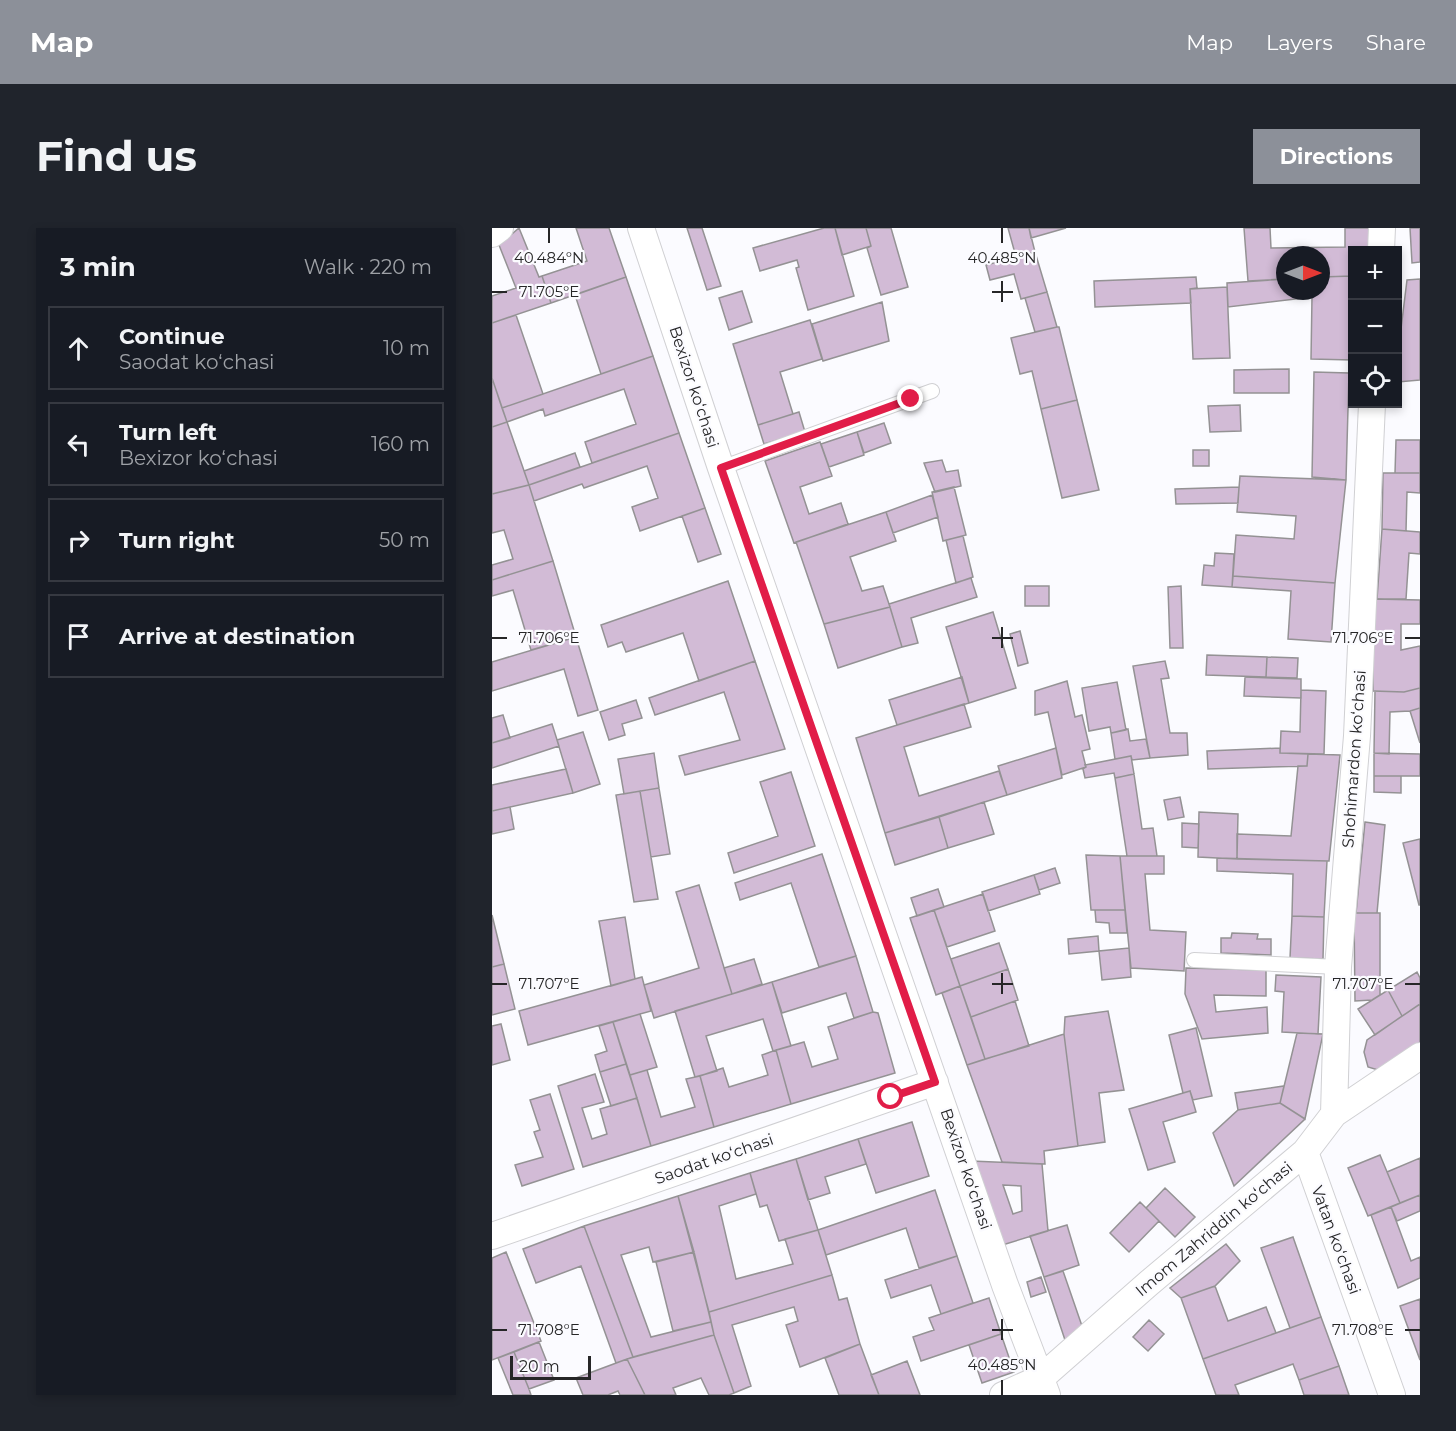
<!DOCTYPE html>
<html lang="en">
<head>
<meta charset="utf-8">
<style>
	body { margin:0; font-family:Montserrat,sans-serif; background:#20242c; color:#f1f3f6 }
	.controls { position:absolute; right:18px; top:18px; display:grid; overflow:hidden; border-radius:0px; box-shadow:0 3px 9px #0003 }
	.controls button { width:54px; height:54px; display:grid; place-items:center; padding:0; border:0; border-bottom:2px solid #363941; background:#171b24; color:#f1f3f6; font:30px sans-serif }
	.compass { position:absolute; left:784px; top:18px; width:54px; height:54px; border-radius:50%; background:#171b24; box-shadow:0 3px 9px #0003; rotate:90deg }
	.scale { position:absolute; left:18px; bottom:15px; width:81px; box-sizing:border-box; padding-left:6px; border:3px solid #262627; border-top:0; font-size:16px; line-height:21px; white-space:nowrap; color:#262627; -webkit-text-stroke:4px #fbfbff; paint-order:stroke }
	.stop { position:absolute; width:18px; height:18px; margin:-14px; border:4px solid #e11d48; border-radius:50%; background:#fff }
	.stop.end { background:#e11d48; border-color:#fff; box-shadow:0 2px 6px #0008 }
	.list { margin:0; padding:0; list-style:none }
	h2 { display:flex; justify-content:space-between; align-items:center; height:78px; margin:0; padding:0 24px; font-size:26px }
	h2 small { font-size:20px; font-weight:400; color:#9ea1a6 }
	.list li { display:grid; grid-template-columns:39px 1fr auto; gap:18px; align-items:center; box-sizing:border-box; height:84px; margin:0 12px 12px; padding:0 12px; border:2px solid #363941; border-radius:0px }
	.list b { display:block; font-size:22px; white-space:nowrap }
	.list p { margin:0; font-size:20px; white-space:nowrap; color:#9ea1a6 }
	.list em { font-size:20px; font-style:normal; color:#9ea1a6 }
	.icon { flex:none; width:33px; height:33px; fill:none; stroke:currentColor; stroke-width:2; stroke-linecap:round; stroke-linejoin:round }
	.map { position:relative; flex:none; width:928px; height:1167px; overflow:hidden; border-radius:0px }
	header { display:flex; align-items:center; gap:36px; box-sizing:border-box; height:84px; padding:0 30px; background:#8c9099; color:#fff }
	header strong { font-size:28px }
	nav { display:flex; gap:33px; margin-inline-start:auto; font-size:21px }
	.intro { display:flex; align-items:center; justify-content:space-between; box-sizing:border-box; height:144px; padding:0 36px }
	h1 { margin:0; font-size:42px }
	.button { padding:15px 27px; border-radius:0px; background:#8c9099; color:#fff; font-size:21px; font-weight:700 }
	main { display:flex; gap:36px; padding:0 36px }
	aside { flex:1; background:#171b24; border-radius:0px; box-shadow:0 3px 9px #0003 }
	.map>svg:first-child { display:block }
	.building { fill:#d2bbd6; stroke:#949294; stroke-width:1.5; fill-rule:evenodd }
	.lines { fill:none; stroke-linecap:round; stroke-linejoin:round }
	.lane-casing { stroke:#d0d0d3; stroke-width:16 }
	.street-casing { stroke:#d0d0d3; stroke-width:28 }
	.lane { stroke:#fff; stroke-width:14 }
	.street { stroke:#fff; stroke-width:26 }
	.route { stroke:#e11d48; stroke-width:8 }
	.ticks { fill:none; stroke:#262627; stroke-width:2 }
	.labels { text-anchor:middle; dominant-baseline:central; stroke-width:4.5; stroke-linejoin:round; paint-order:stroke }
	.street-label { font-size:16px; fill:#262627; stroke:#fbfbff }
	.ticks-label { font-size:15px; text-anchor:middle; fill:#262627; stroke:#fbfbff; stroke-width:4.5; stroke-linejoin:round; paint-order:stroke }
</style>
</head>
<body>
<header>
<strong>Map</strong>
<nav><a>Map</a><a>Layers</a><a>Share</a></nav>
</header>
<div class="intro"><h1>Find us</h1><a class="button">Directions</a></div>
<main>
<aside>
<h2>3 min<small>Walk · 220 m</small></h2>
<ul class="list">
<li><svg class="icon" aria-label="ahead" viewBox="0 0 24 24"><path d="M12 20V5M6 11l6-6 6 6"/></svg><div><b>Continue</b><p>Saodat koʻchasi</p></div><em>10 m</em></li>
<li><svg class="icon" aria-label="left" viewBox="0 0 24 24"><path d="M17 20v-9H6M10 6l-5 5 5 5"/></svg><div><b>Turn left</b><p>Bexizor koʻchasi</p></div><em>160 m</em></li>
<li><svg class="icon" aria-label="right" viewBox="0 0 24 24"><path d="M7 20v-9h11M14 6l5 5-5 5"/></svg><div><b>Turn right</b></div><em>50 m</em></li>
<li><svg class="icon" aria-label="arrive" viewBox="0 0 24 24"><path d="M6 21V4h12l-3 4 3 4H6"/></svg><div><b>Arrive at destination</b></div></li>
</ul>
</aside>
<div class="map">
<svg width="928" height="1167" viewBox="0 0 928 1167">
	<rect width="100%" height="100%" fill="#fbfbff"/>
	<!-- building -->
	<path class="building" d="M27 0 47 49 50 48 59 75 0 95V68L24 60 7 17Z
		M84 0H117L134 49 59 75 50 48 95 33Z
		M195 0H210L229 58 215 62Z
		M332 0H343L362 68 316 82 304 40 307 39 305 32 268 43 261 20Z
		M343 0H374L379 18 350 27Z
		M374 0H399L416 59 389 67 375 20 379 18Z
		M516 0H537L543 24 524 29Z
		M537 0H574L539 10Z
		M752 0H778L779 20 853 19V0H878L877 22H860V48L829 49V27H793V51L756 53Z
		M918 0H928V34L920 35Z
		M543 24 555 64 529 71 522 46 498 52 494 37Z
		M860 48V132L819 131 820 69 736 79 735 55 793 51V63H829V49Z
		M134 49 161 128 109 146 83 67Z
		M704 49 705 60 698 61 699 75 603 79 602 53Z
		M928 51V152L906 154V125L915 52Z
		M735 59 738 130 701 131 698 61Z
		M250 63 260 94 237 102 227 70Z
		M555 64 565 99 543 104 533 70Z
		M390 74 397 113 331 133 320 96Z
		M24 87 51 166 10 180 0 150V95Z
		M318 92 330 131 288 144 301 186 266 197 241 116Z
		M565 99H567L585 172 549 181 540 143 528 146 519 110Z
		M161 128 187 205 100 235 93 214 144 196 132 161 53 188 51 181 15 194 10 180Z
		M797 141V165H742V142Z
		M822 144 857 145 854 252 820 249Z
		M0 150 15 194 0 199Z
		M585 172 607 262 570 270 549 181Z
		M748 177 749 203 718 204 716 178Z
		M307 184 313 204 272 216 266 197Z
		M15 194 37 257 0 266V199Z
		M392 195 399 215 372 225 365 204Z
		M365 204 372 227 337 239 329 216Z
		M187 205 213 280 148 303 140 279 166 270 155 238 92 260 90 256 42 273 37 257Z
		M904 212H928V245H903Z
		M328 214 340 248 308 259 317 286 349 275 356 296 302 315 273 233Z
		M701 222H717V238H701Z
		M83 225 88 239 37 257 32 243Z
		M450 232 454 244 466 242 469 258 443 264 432 235Z
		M891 245H928V265L915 264 914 303 890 301Z
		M748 248 854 252 843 355 741 348 744 307 802 311 804 288 745 284Z
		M37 257 61 333 0 352V337L21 331 12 302 0 305V266Z
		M462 259 474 307 451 313 440 264Z
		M747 259 746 275 684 276 683 261Z
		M440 267 446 289 401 305 394 284Z
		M213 280 229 326 206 334 190 288Z
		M394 284 404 313 358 329 370 363 391 358 398 379 332 396 304 314Z
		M890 301 928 304V326L917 325 914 371H885Z
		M471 308 481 349 464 355 454 312Z
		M723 325 742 326 740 359 710 357 712 337 722 338Z
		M61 333 84 409 39 422 21 362 0 368V352Z
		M741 348 843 355 839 414 796 411 799 363 740 359Z
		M479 350 485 369 419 390 426 415 410 419 397 376Z
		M236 353 263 433 207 453 191 405 134 424 130 414 116 419 109 397Z
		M533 358H557V378H533Z
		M689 358 691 420H678L676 359Z
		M881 371 928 372V396H909V422L928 418V460L912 464 881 463Z
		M398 379 410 419 346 440 332 396Z
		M501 384 524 460 477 475 454 399Z
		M528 403 536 435 526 438 518 406Z
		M84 409 106 482 86 488 72 441 0 463V434Z
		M715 427 775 429 774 449 714 447Z
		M775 429 806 430 805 450 774 449Z
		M263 433 293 521 193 547 187 528 248 512 232 464 163 487 157 470Z
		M673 433 677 450 669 451 678 505H695L696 527 658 530 641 438Z
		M470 449 477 475 405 497 397 472Z
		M753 449 809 451V470L752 468Z
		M575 453 583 489 590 487 598 521 590 523 594 539 570 547 556 484 543 487V463Z
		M625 454 634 502 619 505 618 499 597 503 590 460Z
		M928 460V480L918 483 898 484 897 526 882 525 883 463 912 464Z
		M809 462 834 463 832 526 788 525 789 503 808 504Z
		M144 472 150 490 130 496 133 507 117 512 108 484Z
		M472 476 479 499 412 519 427 568 507 543 515 567 393 605 364 510Z
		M928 480V515L918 483Z
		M11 487 18 510 0 515V490Z
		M60 496 67 518 0 540V515Z
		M636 501 638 513 654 511 658 530 640 532 639 528 623 531 619 505Z
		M91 504 108 556 81 565 65 512Z
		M564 520 570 550 515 567 506 538Z
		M788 520V525L816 526 815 538 716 541 715 523Z
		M162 525 167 560 132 566 126 531Z
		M882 525 928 526V548H882Z
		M816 526 848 527 837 633 745 631V606L799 608 806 538H815Z
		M639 528 642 546 623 550 622 545 593 550 591 541 594 539 593 537Z
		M74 541 81 565 0 583V557Z
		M299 544 323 618 242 645 236 625 286 608 268 554Z
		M642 546 650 601 661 600 665 628H635L623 550Z
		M882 548H909V565L882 564Z
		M167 560 178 626 159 629 148 563Z
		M148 563 166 671 142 674 124 567Z
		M688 569 692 589 676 592 672 572Z
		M492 574 502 606 456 620 447 589Z
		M18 579 22 601 0 606V583Z
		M707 584 746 586 745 631 706 629Z
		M447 589 456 620 403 637 393 605Z
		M873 594 893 597 885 685H864Z
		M690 595 707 596 706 620 690 619Z
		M928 611V677H927L911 615Z
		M330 626 364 728 327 739 299 655 248 672 243 655Z
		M594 627 628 628 633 682H599Z
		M628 628H672V646H653L658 702 694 704 692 743 639 740Z
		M725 630 835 633 832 689 800 688 801 646 725 643Z
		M563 640 568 655 547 662 542 647Z
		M542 647 548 666 496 683 490 664Z
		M207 657 240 766 162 790 152 757 207 740 184 664Z
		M446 661 452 679 425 688 419 670Z
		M491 666 503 703 455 719 442 682Z
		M442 682 468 758 444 767 418 690Z
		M603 682H633L635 705H618L617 695 604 694Z
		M862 685H888V767L880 772 863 773Z
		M0 687 12 736 0 739Z
		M800 688 832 689 831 731 798 730Z
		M133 689 143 751 119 758 107 693Z
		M740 705 766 706 765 711H779V727L729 725V710H739Z
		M606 708 607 723 577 726 576 711Z
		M507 715 516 741 468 758 459 731Z
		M637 720 639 749 610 752 607 723Z
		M364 728 381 784 362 790 354 765 290 785 280 754Z
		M262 731 270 756 240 766 232 740Z
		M12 736 23 781 0 787V739Z
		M694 740 774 742V768L722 767 724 784 775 779 776 805 710 811 693 766Z
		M516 741 526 772 479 789 468 758Z
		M925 744 928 750V776L910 788 896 762Z
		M784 747 829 749 826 806 790 804 792 764 783 763Z
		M150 749 159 783 36 817 27 783Z
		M280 754 299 818 281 823 271 791 214 808 225 843 203 849 183 783Z
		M468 758 493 831 475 837 450 765Z
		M896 762 910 788 883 807 866 781Z
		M523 773 537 818 493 831 479 789Z
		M928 776V817L886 842 876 839 872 824 875 812Z
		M616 783 632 862 607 865 613 914 586 918 572 806 573 789Z
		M381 784 386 785 403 845 299 876 284 822 312 814 320 839 346 831 336 799Z
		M148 786 165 839 138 847 121 794Z
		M121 794 134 836 108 844 103 827 115 823 107 798Z
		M9 796 18 832 0 837V798Z
		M704 800 720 868 701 872 698 863 691 865 677 807Z
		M805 805 831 806 813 891 788 875Z
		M572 806 586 918 552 923 553 936 510 934 475 837Z
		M284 822 299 876 222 899 208 848 231 840 237 859 276 847 270 827Z
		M134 836 145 870 119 878 108 844Z
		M155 842 169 889 203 879 194 851 208 848 222 899 159 918 138 847Z
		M103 846 112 874 90 880 100 911 115 906 108 881 145 870 159 918 91 939 66 858Z
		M792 858 788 875 746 882 743 865Z
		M698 863 704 884 671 894 683 934 656 942 637 881Z
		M58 866 82 941 30 958 23 937 51 929 42 904 48 902 38 872Z
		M788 875 813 891 742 958 721 905 746 882Z
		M420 894 437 948 384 965 366 911Z
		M366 911 374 936 333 949 338 965 316 972 304 931Z
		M888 927 908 975 876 988 856 940Z
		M928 930V967L908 975 895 944Z
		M304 931 326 1002 287 1013 275 977 268 979 258 945Z
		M479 933 550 936 556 1003 507 1018ZM511 957 529 958 530 983 521 986Z
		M258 945 264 966 227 978 244 1051 301 1036 293 1011 326 1002 340 1047 217 1084 186 968Z
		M673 960 703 989 683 1009 654 980Z
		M443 962 465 1028 427 1040 414 1000 334 1027 326 1002Z
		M928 967V983L905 993 899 979Z
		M186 968 202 1024 161 1034 157 1019 129 1027 159 1109 219 1094 222 1107 141 1129 92 998Z
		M648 974 667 993 637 1024 618 1005Z
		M899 979 919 1033 928 1029V1050L906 1060 879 987Z
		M575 997 587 1037 552 1049 538 1008Z
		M92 998 141 1129 124 1135 89 1038 44 1055 31 1021Z
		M801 1009 829 1089 798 1100 769 1020Z
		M734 1016 748 1033 723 1058 689 1070 678 1060Z
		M14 1024 49 1113 0 1132V1030Z
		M202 1024 219 1094 181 1103 164 1034Z
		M465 1028 481 1075 449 1086 439 1057 399 1070 393 1052Z
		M571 1043 590 1098 573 1112 552 1049Z
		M340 1047 347 1072 355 1070 368 1116 308 1139 294 1097 306 1093 302 1079 240 1097 259 1158 242 1165 222 1107 217 1084Z
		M549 1049 554 1064 539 1069 535 1054Z
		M723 1058 736 1093 774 1079 784 1105 711 1131 689 1070Z
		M497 1070 509 1106 429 1133 421 1109 442 1102 437 1090Z
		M928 1071V1132L908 1078Z
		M829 1089 847 1138 807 1152 801 1136 743 1157 747 1167H724L711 1131Z
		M657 1092 672 1106 656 1123 641 1109Z
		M509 1106 522 1144 490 1155 477 1117Z
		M222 1107 242 1165 237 1167H217L209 1150 181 1160 184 1167H153L135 1131Z
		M47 1114 62 1152 37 1161 22 1124Z
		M368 1116 387 1167H347L333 1130Z
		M22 1124 37 1161 39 1167H21L6 1130Z
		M135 1131 153 1167H128L126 1163 116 1167H91L84 1150Z
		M415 1133 428 1167H387L379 1147Z
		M847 1138 857 1167H812L807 1152Z"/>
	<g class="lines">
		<defs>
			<path id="lane" d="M229 240 440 163
				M702 732 846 739"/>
			<path id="street" d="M149 0 229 240 513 1057 555 1167
				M0 6 8 0
				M889 22 890 0
				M842 886 846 739 865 508 880 176
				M813 924 900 1167
				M0 1008 443 854
				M511 1167 549 1150 657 1055 813 924 842 886 928 828"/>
		</defs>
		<!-- lane casing -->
		<use href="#lane" class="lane-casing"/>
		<!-- street casing -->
		<use href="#street" class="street-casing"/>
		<!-- lane -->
		<use href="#lane" class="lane"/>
		<!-- street -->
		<use href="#street" class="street"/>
	</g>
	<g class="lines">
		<!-- route -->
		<path class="route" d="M399 869 443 854 229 240 419 171"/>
	</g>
	<!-- ticks -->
	<path class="ticks" d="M57 0V15M510 0V15M510 53V74M0 64H15M500 64H521M510 399V420M0 410H15M500 410H521M913 410H928M510 745V766M0 756H15M500 756H521M913 756H928M510 1091V1112M0 1102H15M500 1102H521M913 1102H928M510 1152V1167"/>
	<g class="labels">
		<!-- street labels -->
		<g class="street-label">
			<text transform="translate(202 159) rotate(72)">Bexizor koʻchasi</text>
			<text transform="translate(862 531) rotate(-86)">Shohimardon koʻchasi</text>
			<text transform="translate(222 931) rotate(-19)">Saodat koʻchasi</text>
			<text transform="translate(474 941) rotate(71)">Bexizor koʻchasi</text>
			<text transform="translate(722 1001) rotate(-40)">Imom Zahriddin koʻchasi</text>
			<text transform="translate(844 1012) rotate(70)">Vatan koʻchasi</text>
		</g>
	</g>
	<g class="ticks-label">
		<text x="57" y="35">40.484°N</text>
		<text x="510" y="35">40.485°N</text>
		<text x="57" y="69">71.705°E</text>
		<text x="871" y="415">71.706°E</text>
		<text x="57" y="415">71.706°E</text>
		<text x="871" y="761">71.707°E</text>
		<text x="57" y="761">71.707°E</text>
		<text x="871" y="1107">71.708°E</text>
		<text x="57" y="1107">71.708°E</text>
		<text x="510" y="1142">40.485°N</text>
	</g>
</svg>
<div class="controls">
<button>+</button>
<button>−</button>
<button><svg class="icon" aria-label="locate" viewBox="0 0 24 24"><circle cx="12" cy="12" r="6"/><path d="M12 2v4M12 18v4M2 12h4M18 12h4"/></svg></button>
</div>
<svg class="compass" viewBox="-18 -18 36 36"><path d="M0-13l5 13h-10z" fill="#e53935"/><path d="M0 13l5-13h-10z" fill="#9ea1a6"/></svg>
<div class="scale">20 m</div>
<div class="stop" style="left:399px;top:869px"></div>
<div class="stop end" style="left:419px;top:171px"></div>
</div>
</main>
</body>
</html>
